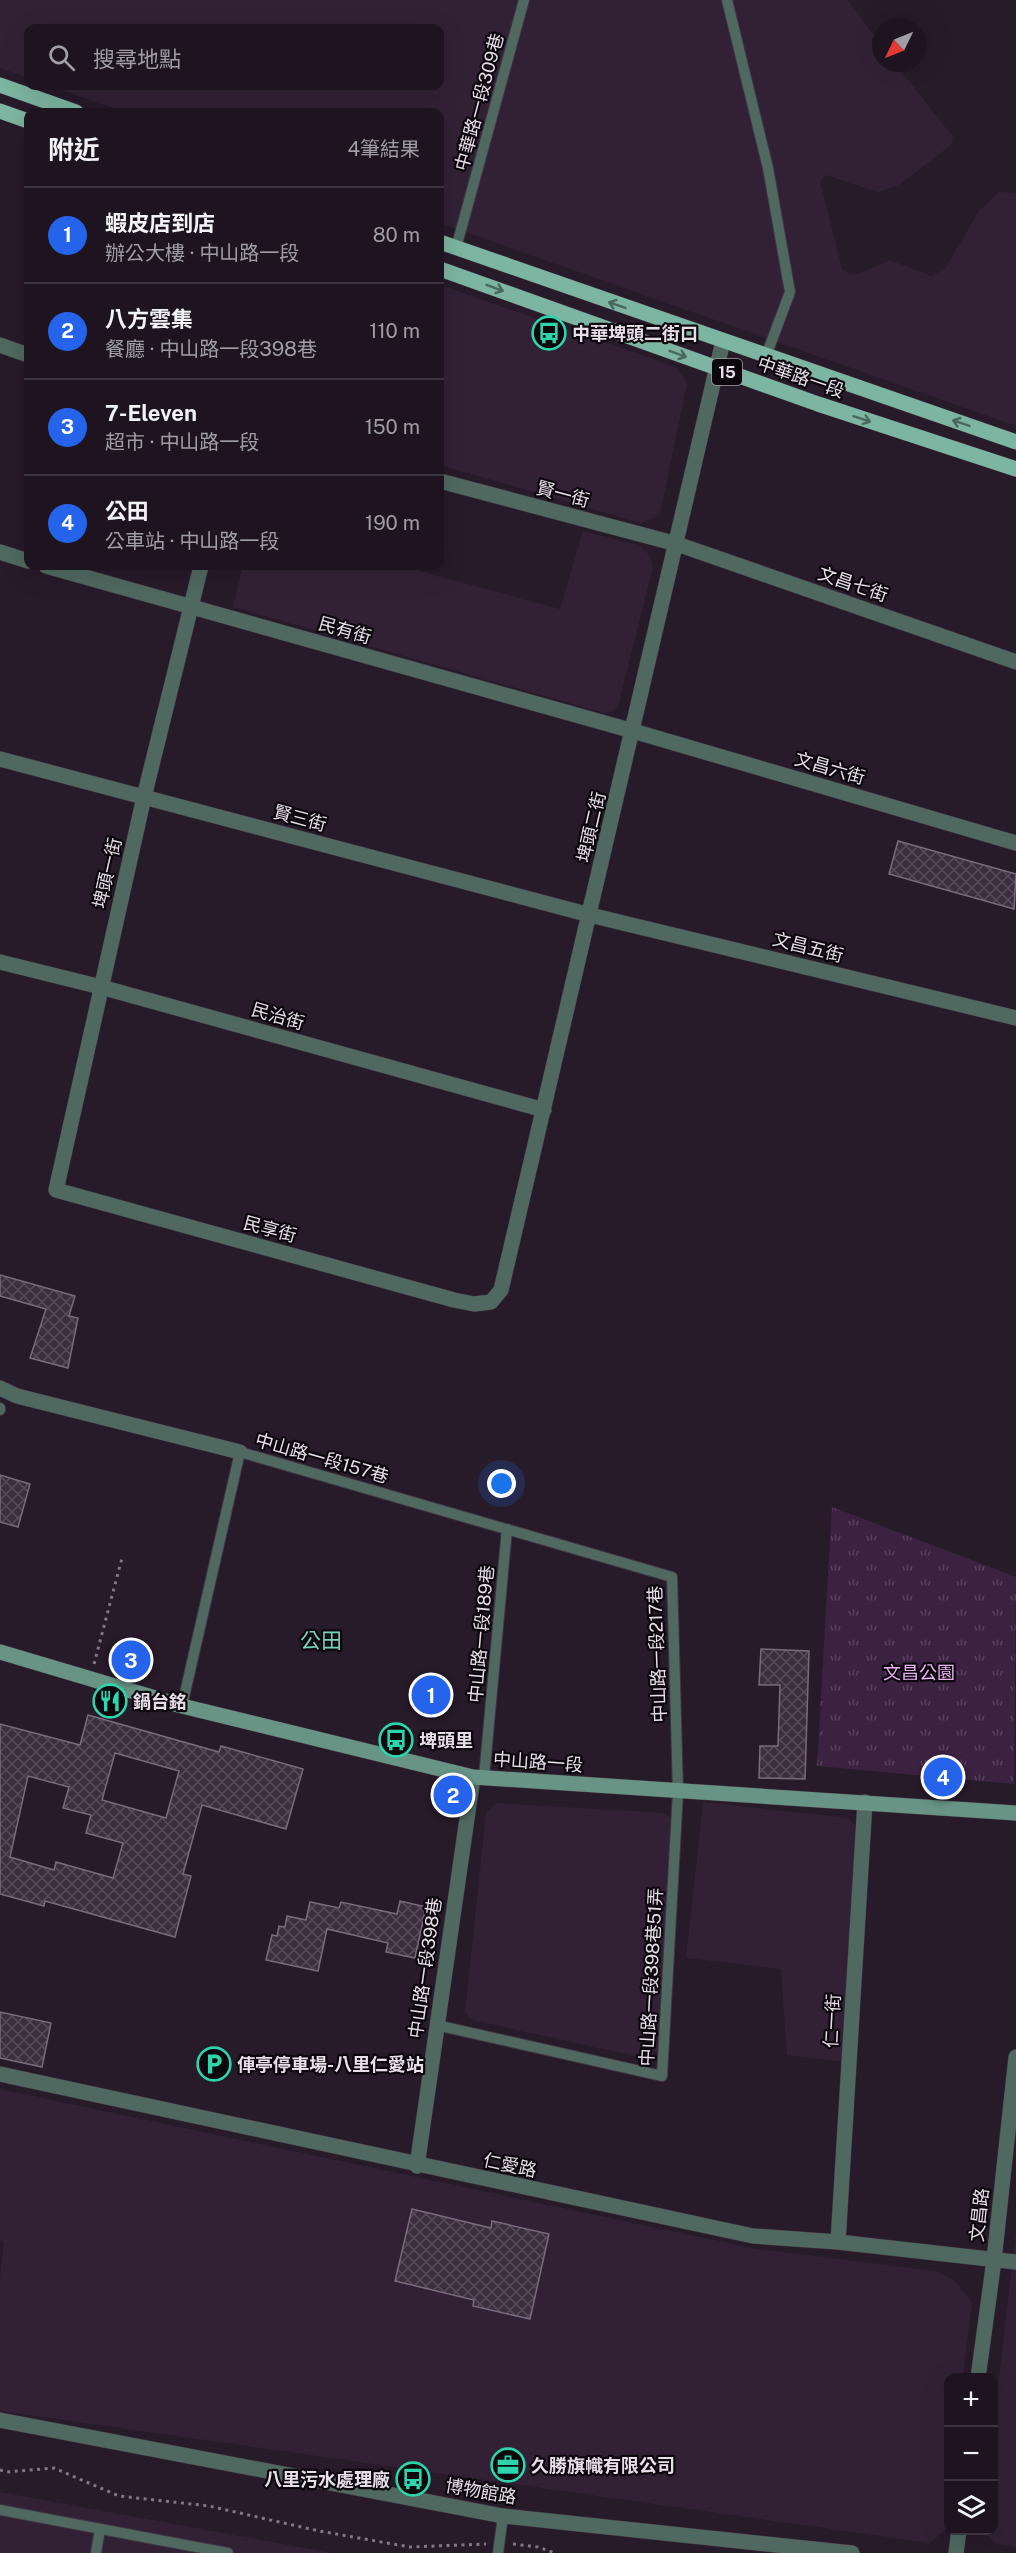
<!DOCTYPE html>
<html lang="zh-TW">
<head>
<meta charset="utf-8">
<style>
	body { margin:0; font-family:"Public Sans","Noto Sans TC",sans-serif; background:#251d28; color:#f1f3f6 }
	.controls { position:absolute; right:18px; bottom:18px; display:grid; overflow:hidden; border-radius:12px; box-shadow:0 6px 24px #0002 }
	.controls button { width:54px; height:54px; display:grid; place-items:center; padding:0; border:0; border-bottom:2px solid #3b333d; background:#1d141f; color:#f1f3f6; font:30px sans-serif }
	.compass { position:absolute; left:872px; top:18px; width:54px; height:54px; border-radius:50%; background:#1d141f; box-shadow:0 6px 24px #0002; rotate:227deg }
	.you { position:absolute; left:502px; top:1484px; width:21px; height:21px; margin:-15px; border:4px solid #fff; border-radius:50%; background:#1a73e8; box-shadow:0 0 0 9px #1a73e833 }
	.badge { display:grid; place-items:center; width:39px; height:39px; border-radius:50%; background:#2563eb; color:#fff; font-size:20px; font-weight:700 }
	.pin { position:absolute; translate:-50% -50%; border:3px solid #fff; box-shadow:0 2px 6px #0006 }
	.list { margin:0; padding:0; list-style:none }
	h2 { display:flex; justify-content:space-between; align-items:center; height:78px; margin:0; padding:0 24px; font-size:26px }
	h2 small { font-size:20px; font-weight:400; color:#a09ea4 }
	.list li { display:grid; grid-template-columns:39px 1fr auto; gap:18px; align-items:center; box-sizing:border-box; height:96px; padding:0 24px; border-top:2px solid #3b333d }
	.list b { display:block; font-size:22px; white-space:nowrap }
	.list p { margin:0; font-size:20px; white-space:nowrap; color:#a09ea4 }
	.list em { font-size:20px; font-style:normal; color:#a09ea4 }
	.icon { flex:none; width:33px; height:33px; fill:none; stroke:currentColor; stroke-width:2; stroke-linecap:round; stroke-linejoin:round }
	.map { position:relative; flex:none; width:1016px; height:2553px; overflow:hidden }
	.search { position:absolute; background:#1d141f; box-shadow:0 6px 24px #0002; left:24px; top:24px; width:420px; height:66px; display:flex; align-items:center; gap:15px; box-sizing:border-box; padding:0 21px; border-radius:12px; color:#a09ea4; font-size:22px }
	.panel { position:absolute; background:#1d141f; box-shadow:0 6px 24px #0002; left:24px; top:108px; width:420px; height:462px; border-radius:12px }
	.map>svg:first-child { display:block }
	.built { fill:#322135 }
	.park { fill:url(#park-tufts) }
	.building { fill:url(#building-cross-hatch); stroke:#7a6a7d; stroke-width:1.5; fill-rule:evenodd }
	.lines { fill:none; stroke-linecap:round; stroke-linejoin:round }
	.service-casing { stroke:#423544; stroke-width:12 }
	.minor-casing { stroke:#423544; stroke-width:16 }
	.secondary-casing { stroke:#423544; stroke-width:16 }
	.primary-casing { stroke:#423544; stroke-width:16 }
	.path { stroke:#827784; stroke-width:3; stroke-dasharray:3 4.5; stroke-linecap:butt }
	.service { stroke:#4f6960; stroke-width:10 }
	.minor { stroke:#4f6960; stroke-width:15 }
	.secondary { stroke:#689485; stroke-width:15 }
	.primary { stroke:#7cb5a1; stroke-width:15 }
	.oneway { stroke:#4a675e }
	.labels { text-anchor:middle; dominant-baseline:central; stroke-width:4.5; stroke-linejoin:round; paint-order:stroke }
	.shield { fill:#0c070d; stroke:#a59ea7; stroke-width:1.5 }
	.shield-label { font-size:16px; font-weight:bold; fill:#e7dee9 }
	.street-label { font-size:18px; fill:#e7dee9; stroke:#0c070d }
	.poi-label { font-size:18px; font-weight:bold; fill:#e7dee9; stroke:#0c070d; text-anchor:start }
	.park-label { font-size:18px; fill:#eab2f3; stroke:#0c070d }
	.quarter-label { font-size:21px; fill:#76d4b6; stroke:#0c070d }
</style>
</head>
<body>
<div class="map">
<svg width="1016" height="2553" viewBox="0 0 1016 2553">
	<defs>
		<pattern id="park-tufts" width="24" height="20" patternUnits="userSpaceOnUse" patternTransform="scale(1.5)"><rect width="24" height="20" fill="#3c2241"/><path d="M3 7l-1-3M5 7V3M7 7l1-3M15 17l-1-3M17 17v-4M19 17l1-3" fill="none" stroke="#58425c"/></pattern>
		<pattern id="building-cross-hatch" width="8" height="8" patternUnits="userSpaceOnUse" patternTransform="scale(1.5)"><rect width="8" height="8" fill="#3c2e3e"/><path d="M0 0l8 8M0 8l8-8" fill="none" stroke="#584c5a"/></pattern>
	</defs>
	<rect width="100%" height="100%" fill="#271a29"/>
	<!-- built -->
	<path class="built" d="M0 0H848L881 45V63H895L953 137 951 145 899 185 878 192 826 175 820 181 842 268 850 274H859L890 260 931 276 945 269 979 211 999 192 1016 193V426L440 223V112H126L49 86H440V28H28V78L0 68Z
		M440 285 676 367 687 383 660 515 641 523 440 465Z
		M583 531 641 546 650 556 653 567 618 706 613 711 604 713 233 607 243 566H402L560 609Z
		M703 1802 848 1818 857 1828 847 2062 787 2055 781 1969 686 1958Z
		M496 1803 665 1813 672 1821 659 2050 652 2054 635 2056 472 2020 465 2012 486 1813Z
		M0 2089 752 2248 936 2271 953 2279 972 2302 963 2377 948 2378 947 2528 930 2543 0 2411V2278L4 2242 0 2240Z
		M1016 2232V2547L997 2544 982 2531 994 2530V2420Z
		M0 2492 332 2553H0Z"/>
	<!-- park -->
	<path class="park" d="M832 1507 1016 1577 1014 1784 817 1766Z"/>
	<!-- building -->
	<path class="building" d="M898 841 1016 874 1014 909 889 874Z
		M0 1275 75 1296 69 1316 78 1318 68 1368 30 1358 46 1309 0 1296Z
		M0 1475 30 1484 18 1527 0 1522Z
		M761 1649 809 1651 805 1779 759 1778 760 1746H778L780 1685H759Z
		M88 1715 219 1752 221 1746 303 1769 286 1829 202 1805 183 1874 191 1876 175 1937 45 1901 44 1906 0 1894V1724L80 1745ZM115 1753 179 1771 166 1818 102 1800ZM28 1776 69 1787 63 1808 91 1815 86 1833 123 1843 113 1878 56 1862 54 1870 10 1857Z
		M400 1901 426 1907 415 1958 386 1952 388 1943 327 1929 318 1971 266 1960 272 1935 277 1936 279 1926 285 1927 287 1916 306 1920 310 1902 339 1908 341 1902 397 1914Z
		M0 2012 51 2023 42 2067 0 2058Z
		M412 2209 491 2228 492 2221 549 2234 530 2319 473 2306 474 2300 395 2281Z"/>
	<g class="lines">
		<defs>
			<path id="service" d="M727 0 768 168 790 292 766 356
				M456 248 524 0
				M0 1410V1408
				M182 1706 240 1452 672 1577 678 1792 662 2076 436 2025
				M484 1777 507 1529
				M0 2510 228 2553
				M96 2553 100 2529
				M498 2553 503 2516"/>
			<path id="minor" d="M0 345 28 355
				M440 481 677 544 1016 662
				M0 552 28 561
				M46 566 633 731 1016 843
				M201 566 144 797 56 1190 454 1300 474 1304 491 1302 501 1290 723 341
				M0 759 590 915 1016 1018
				M0 962 101 987 544 1110
				M0 1388 17 1396 240 1452
				M0 2074 753 2236 838 2242 1016 2262
				M417 2166 473 1777
				M838 2242 865 1802
				M978 2378 994 2260 1016 2057
				M0 2420 503 2516 852 2553
				M956 2553 959 2530"/>
			<path id="secondary" d="M0 1652 182 1706 473 1777 1016 1813"/>
			<path id="primary" d="M0 85 76 112
				M0 111 28 121
				M440 242 1016 442
				M440 269 818 404 1016 469"/>
		</defs>
		<!-- service casing -->
		<use href="#service" class="service-casing"/>
		<!-- minor casing -->
		<use href="#minor" class="minor-casing"/>
		<!-- secondary casing -->
		<use href="#secondary" class="secondary-casing"/>
		<!-- primary casing -->
		<use href="#primary" class="primary-casing"/>
		<!-- path -->
		<path class="path" d="M94 1664 122 1558
			M0 2470 7 2472 54 2468 119 2496 209 2506 319 2531 410 2547 486 2544
			M513 2544 538 2547 555 2553"/>
		<!-- service -->
		<use href="#service" class="service"/>
		<!-- minor -->
		<use href="#minor" class="minor"/>
		<!-- secondary -->
		<use href="#secondary" class="secondary"/>
		<!-- primary -->
		<use href="#primary" class="primary"/>
	</g>
	<!-- one-way arrows -->
	<defs><path id="oneway-shaft" d="M-6 0H5M1.5-3L5.5 0L1.5 3" fill="none" stroke-width="1.6" stroke-linecap="round" stroke-linejoin="round" transform="scale(1.5)"/></defs>
	<g class="oneway">
		<use href="#oneway-shaft" transform="translate(495 288) rotate(20)"/>
		<use href="#oneway-shaft" transform="translate(617 305) rotate(-161)"/>
		<use href="#oneway-shaft" transform="translate(678 354) rotate(20)"/>
		<use href="#oneway-shaft" transform="translate(862 419) rotate(18)"/>
		<use href="#oneway-shaft" transform="translate(961 423) rotate(-161)"/>
	</g>
	<!-- icons -->
	<defs>
		<symbol id="bus-ring" viewBox="-11 -11 22 22"><circle r="9.5" fill="#0c070d" stroke="#2cd5ab" stroke-width="1.5"/><path d="M-5-6H5V4H4V6H2V4H-2V6H-4V4H-5ZM-3.5-4V0h7V-4ZM-3.5 1.2v1.5H-2V1.2ZM2 1.2v1.5H3.5V1.2Z" fill="#2cd5ab"/></symbol>
		<symbol id="restaurant-ring" viewBox="-11 -11 22 22"><circle r="9.5" fill="#0c070d" stroke="#2cd5ab" stroke-width="1.5"/><path d="M-5-6h1v4h1v-4h1v4h1v-4h1v5L-1.5 .5V6h-2V.5L-5-1ZM5-6V6H3V1.5H1.5Q1.5-4 5-6Z" fill="#2cd5ab"/></symbol>
		<symbol id="parking-ring" viewBox="-11 -11 22 22"><circle r="9.5" fill="#0c070d" stroke="#2cd5ab" stroke-width="1.5"/><path d="M-3.5-5.5H1a3.5 3.5 0 0 1 0 7H-1V5.5H-3.5ZM-1-3.4V-.6H.8a1.4 1.4 0 0 0 0-2.8Z" fill="#2cd5ab"/></symbol>
		<symbol id="office-ring" viewBox="-11 -11 22 22"><circle r="9.5" fill="#0c070d" stroke="#2cd5ab" stroke-width="1.5"/><path d="M-6-3h4V-5.5h4V-3h4V5H-6ZM-1-4.5V-3h2v-1.5ZM-6 0V1H6V0Z" fill="#2cd5ab"/></symbol>
	</defs>
	<g fill-rule="evenodd">
		<use href="#bus-ring" x="530" y="314" width="38" height="38"/>
		<use href="#restaurant-ring" x="91" y="1682" width="38" height="38"/>
		<use href="#bus-ring" x="377" y="1721" width="38" height="38"/>
		<use href="#parking-ring" x="195" y="2045" width="38" height="38"/>
		<use href="#office-ring" x="489" y="2446" width="38" height="38"/>
		<use href="#bus-ring" x="394" y="2460" width="38" height="38"/>
	</g>
	<g class="labels">
		<!-- shield labels -->
		<rect class="shield" x="712" y="359" width="30" height="26" rx="4.5"/>
		<g class="shield-label">
			<text x="727" y="372">15</text>
		</g>
		<!-- street labels -->
		<g class="street-label">
			<text transform="translate(479 102) rotate(-75)">中華路一段309巷</text>
			<text transform="translate(801 377) rotate(19)">中華路一段</text>
			<text transform="translate(563 494) rotate(15)">賢一街</text>
			<text transform="translate(853 584) rotate(19)">文昌七街</text>
			<text transform="translate(345 630) rotate(16)">民有街</text>
			<text transform="translate(830 768) rotate(16)">文昌六街</text>
			<text transform="translate(300 818) rotate(15)">賢三街</text>
			<text transform="translate(591 827) rotate(-77)">埤頭二街</text>
			<text transform="translate(107 873) rotate(-77)">埤頭一街</text>
			<text transform="translate(808 947) rotate(14)">文昌五街</text>
			<text transform="translate(278 1016) rotate(16)">民治街</text>
			<text transform="translate(270 1229) rotate(15)">民享街</text>
			<text transform="translate(322 1458) rotate(16)">中山路一段157巷</text>
			<text transform="translate(481 1634) rotate(-85)">中山路一段189巷</text>
			<text transform="translate(657 1654) rotate(-92)">中山路一段217巷</text>
			<text transform="translate(538 1762) rotate(4)">中山路一段</text>
			<text transform="translate(425 1968) rotate(-82)">中山路一段398巷</text>
			<text transform="translate(651 1977) rotate(-87)">中山路一段398巷51弄</text>
			<text transform="translate(832 2021) rotate(-87)">仁一街</text>
			<text transform="translate(510 2165) rotate(12)">仁愛路</text>
			<text transform="translate(979 2215) rotate(-84)">文昌路</text>
			<text transform="translate(481 2491) rotate(10)">博物館路</text>
		</g>
		<!-- poi labels -->
		<g class="poi-label">
			<text x="572" y="333">中華埤頭二街口</text>
			<text x="133" y="1701">鍋台銘</text>
			<text x="419" y="1740">埤頭里</text>
			<text x="237" y="2064">俥亭停車場-八里仁愛站</text>
			<text x="531" y="2465">久勝旗幟有限公司</text>
			<text x="390" y="2479" text-anchor="end">八里污水處理廠</text>
		</g>
		<!-- park labels -->
		<g class="park-label">
			<text x="919" y="1672">文昌公園</text>
		</g>
		<!-- quarter labels -->
		<g class="quarter-label">
			<text x="321" y="1640">公田</text>
		</g>
	</g>
</svg>
<div class="controls">
<button>+</button>
<button>−</button>
<button><svg class="icon" aria-label="layers" viewBox="0 0 24 24"><path d="M12 4l9 5-9 5-9-5zM3 14l9 5 9-5"/></svg></button>
</div>
<svg class="compass" viewBox="-18 -18 36 36"><path d="M0-13l5 13h-10z" fill="#e53935"/><path d="M0 13l5-13h-10z" fill="#a09ea4"/></svg>
<div class="you"></div>
<div class="pin badge" style="left:431px;top:1695px">1</div>
<div class="pin badge" style="left:453px;top:1795px">2</div>
<div class="pin badge" style="left:131px;top:1660px">3</div>
<div class="pin badge" style="left:943px;top:1777px">4</div>
<div class="search"><svg class="icon" aria-label="search" viewBox="0 0 24 24"><circle cx="10" cy="10" r="6"/><path d="M15 15l6 6"/></svg>搜尋地點</div>
<section class="panel">
<h2>附近<small>4筆結果</small></h2>
<ul class="list">
<li><span class="badge">1</span><div><b>蝦皮店到店</b><p>辦公大樓 · 中山路一段</p></div><em>80 m</em></li>
<li><span class="badge">2</span><div><b>八方雲集</b><p>餐廳 · 中山路一段398巷</p></div><em>110 m</em></li>
<li><span class="badge">3</span><div><b>7-Eleven</b><p>超市 · 中山路一段</p></div><em>150 m</em></li>
<li><span class="badge">4</span><div><b>公田</b><p>公車站 · 中山路一段</p></div><em>190 m</em></li>
</ul>
</section>
</div>
</body>
</html>
